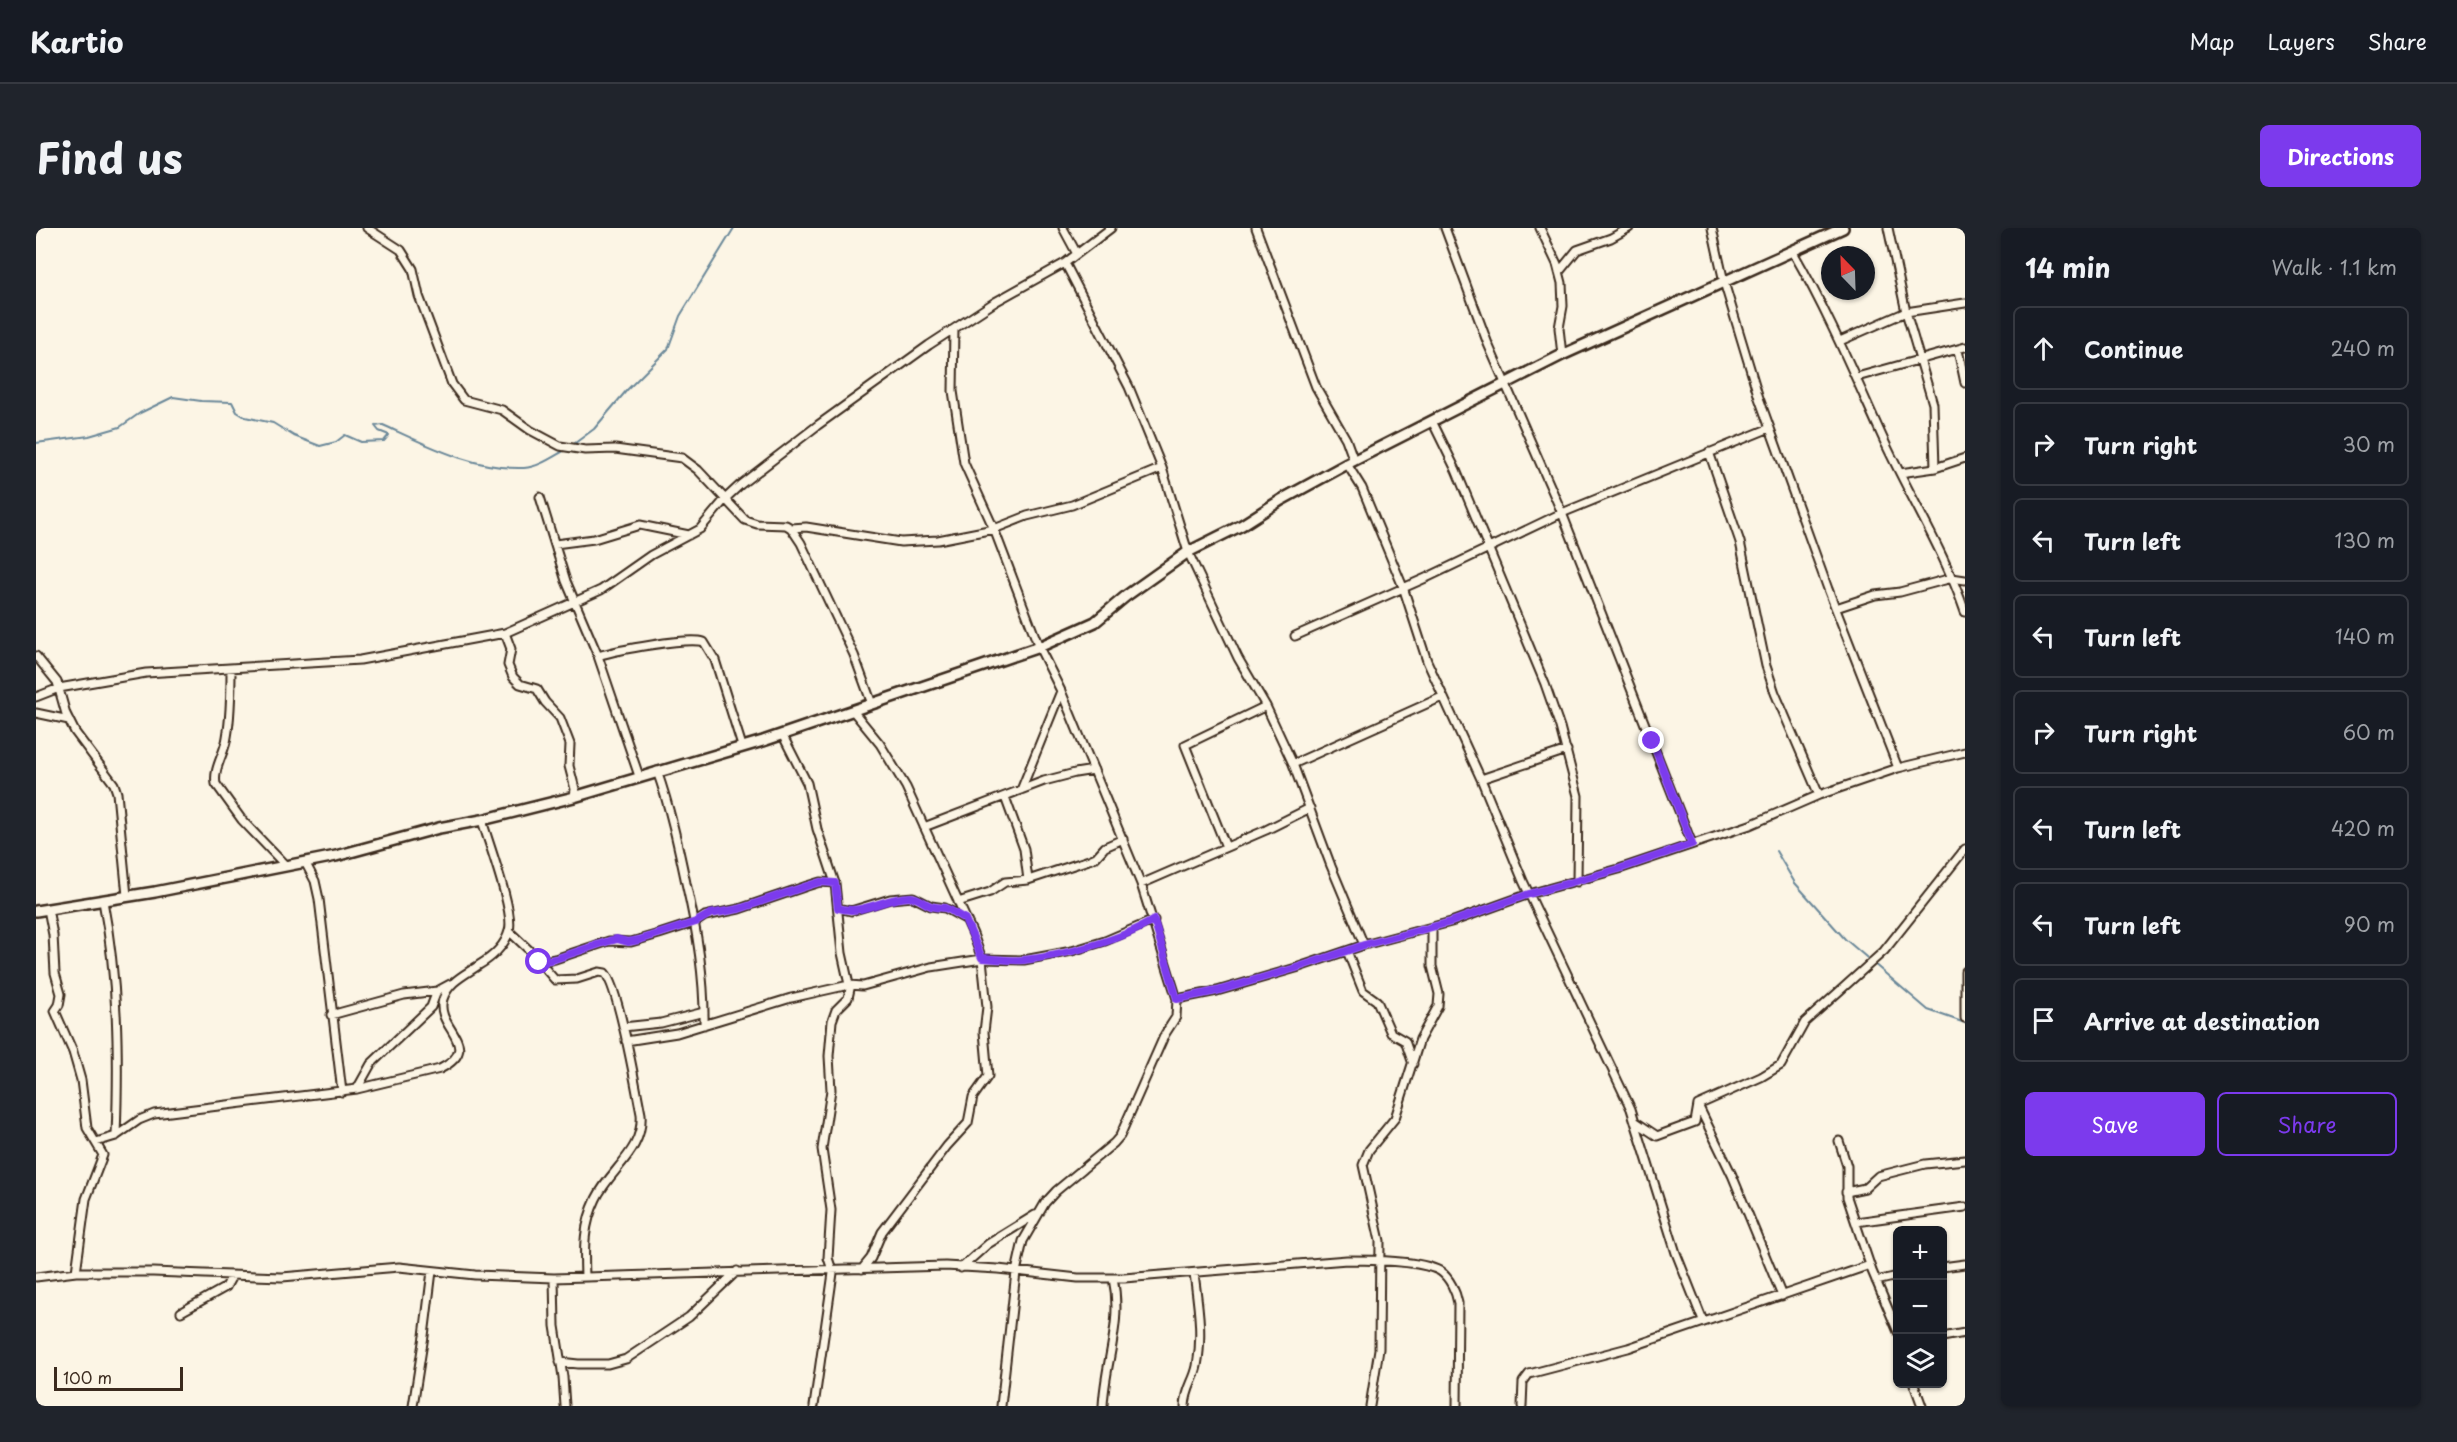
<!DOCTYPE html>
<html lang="en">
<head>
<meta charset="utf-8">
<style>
	body { margin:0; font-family:"Playpen Sans",sans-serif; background:#20242c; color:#f1f3f6 }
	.controls { position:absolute; right:18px; bottom:18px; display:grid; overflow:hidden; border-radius:9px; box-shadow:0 2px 4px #0004 }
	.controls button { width:54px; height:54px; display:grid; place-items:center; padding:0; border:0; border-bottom:2px solid #363941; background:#171b24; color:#f1f3f6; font:30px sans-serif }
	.compass { position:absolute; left:1785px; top:18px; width:54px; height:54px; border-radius:50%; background:#171b24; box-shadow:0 2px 4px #0004; rotate:337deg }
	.scale { position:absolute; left:18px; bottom:15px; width:129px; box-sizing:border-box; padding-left:6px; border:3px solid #3b2a1e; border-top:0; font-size:16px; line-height:21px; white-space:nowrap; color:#3b2a1e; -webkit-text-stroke:4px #fcf5e5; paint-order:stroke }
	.stop { position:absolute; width:18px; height:18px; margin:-14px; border:4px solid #7c3aed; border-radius:50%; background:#fff }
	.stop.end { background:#7c3aed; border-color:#fff; box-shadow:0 2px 6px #0008 }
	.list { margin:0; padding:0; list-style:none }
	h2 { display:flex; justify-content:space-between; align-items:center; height:78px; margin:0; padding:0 24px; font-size:26px }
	h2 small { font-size:20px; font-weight:400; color:#9ea1a6 }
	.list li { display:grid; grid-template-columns:39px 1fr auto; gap:18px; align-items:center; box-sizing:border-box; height:84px; margin:0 12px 12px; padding:0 12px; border:2px solid #363941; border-radius:9px }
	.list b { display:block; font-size:22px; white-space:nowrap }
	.list em { font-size:20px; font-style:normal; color:#9ea1a6 }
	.actions { display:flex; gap:12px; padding:18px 24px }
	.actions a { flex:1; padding:14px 0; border:2px solid #7c3aed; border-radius:9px; text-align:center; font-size:21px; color:#7c3aed }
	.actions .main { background:#7c3aed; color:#fff }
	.icon { flex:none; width:33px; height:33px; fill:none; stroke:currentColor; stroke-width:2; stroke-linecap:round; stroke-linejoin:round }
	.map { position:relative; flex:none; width:1929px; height:1178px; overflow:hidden; border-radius:9px }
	header { display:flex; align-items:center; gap:36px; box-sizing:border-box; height:84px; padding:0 30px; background:#171b24; border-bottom:2px solid #363941 }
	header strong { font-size:28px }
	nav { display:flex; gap:33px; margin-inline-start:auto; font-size:21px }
	.intro { display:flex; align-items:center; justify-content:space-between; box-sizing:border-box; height:144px; padding:0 36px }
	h1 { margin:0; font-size:42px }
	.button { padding:15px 27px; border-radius:9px; background:#7c3aed; color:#fff; font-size:21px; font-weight:700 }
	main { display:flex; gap:36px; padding:0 36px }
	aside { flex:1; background:#171b24; border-radius:9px; box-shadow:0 2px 4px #0004 }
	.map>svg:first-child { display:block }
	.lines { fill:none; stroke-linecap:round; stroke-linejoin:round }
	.stream { stroke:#6b8899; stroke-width:2 }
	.street-casing { stroke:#3b2a1e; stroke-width:11 }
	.secondary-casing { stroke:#3b2a1e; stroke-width:14 }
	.street { stroke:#fcf5e5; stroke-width:7 }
	.secondary { stroke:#fcf5e5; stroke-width:9 }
	.route { stroke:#7c3aed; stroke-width:8 }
</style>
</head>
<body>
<header>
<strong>Kartio</strong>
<nav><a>Map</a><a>Layers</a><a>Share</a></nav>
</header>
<div class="intro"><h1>Find us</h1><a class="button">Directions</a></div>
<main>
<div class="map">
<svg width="1929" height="1178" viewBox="0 0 1929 1178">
	<rect width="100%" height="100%" fill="#fcf5e5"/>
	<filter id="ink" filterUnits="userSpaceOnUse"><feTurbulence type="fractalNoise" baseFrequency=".0167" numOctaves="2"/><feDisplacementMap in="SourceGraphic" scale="12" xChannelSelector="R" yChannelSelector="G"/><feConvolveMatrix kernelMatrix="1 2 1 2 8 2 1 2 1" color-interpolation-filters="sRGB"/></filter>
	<g filter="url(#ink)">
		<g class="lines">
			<!-- stream -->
			<path class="stream" d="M0 215 53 208 84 199 104 185 137 169 165 173 196 174 201 184 209 189 237 195 258 208 284 218 300 214 309 207 325 214 348 213 353 207 343 203 339 198 347 197C391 217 438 242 488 240 503 239 518 228 531 221
				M535 218 558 201 591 162 632 121 644 88 698 0
				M1740 623 1759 655 1809 711 1892 782 1929 795"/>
			<defs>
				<path id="street" d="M331 0 365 22 377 41 383 68 416 156 428 172 466 182 494 202 524 218 549 222 579 221 646 230 662 242 709 292 721 296 750 297 755 300 765 315 818 427 836 476
					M1027 0 1041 26
					M1220 0 1280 159 1310 211 1318 233
					M1409 0 1452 116 1526 285 1656 616
					M1504 0 1521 36 1526 55 1527 78 1523 100 1526 127
					M1676 0 1688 54 1723 170 1792 361 1862 540
					M1852 0 1870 84 1897 176 1899 240
					M1757 24C1791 83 1817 144 1845 206 1872 266 1908 322 1929 384
					M1029 35 1093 159 1126 240 1152 324 1202 430 1230 478 1257 536 1295 638 1328 717
					M1523 44 1541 22 1575 10 1593 0
					M918 101 917 163 928 235 958 301 1003 419 1025 463 1105 656 1141 771 1140 789 1129 806 1084 908 1078 915 1020 963 1009 975 987 1013 980 1044 965 1178
					M1804 113 1870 84 1929 75
					M1922 122 1929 155
					M1821 149 1929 119
					M1396 193 1420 242 1509 456 1524 499 1542 568 1541 654
					M1673 224 1704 314 1730 438 1739 465 1783 567
					M1311 236 1326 260 1367 359 1391 433 1445 551 1487 653 1595 881 1640 1025 1667 1093
					M1864 245 1899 240 1929 230
					M504 269 530 353 562 428 603 548
					M755 300 770 299 865 314 902 312 958 301 991 288 1036 277 1126 240
					M519 316 558 311 604 297 653 307
					M1800 380 1839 367 1864 364 1916 350 1929 352
					M469 405 475 421 472 437 477 449 484 456 501 461 509 474 524 490 534 516 533 538 539 561 538 569
					M1259 408 1392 349 1526 285 1734 200
					M0 428 21 454 30 486 39 504 78 556 81 565 91 668
					M562 428C581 422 651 409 668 414L679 432 706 518
					M195 441C195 464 195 487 191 509 189 525 177 540 180 556L206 592 250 638
					M0 469 23 460 110 445 324 432 469 405 565 362 615 327 664 301 690 270 704 257 782 197 893 117 959 74 1029 35 1075 0
					M817 483 844 516 870 559 937 706 946 731 951 779 948 804 952 848 937 869 932 895 911 918 846 1004 835 1030 826 1041
					M0 485 33 492
					M746 506 771 555 781 601 799 655 806 725 814 761 812 770 800 782 796 793 793 828 795 862 786 921 795 982 792 1030 797 1045 778 1178
					M1257 536 1406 469
					M621 543C634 580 642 617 650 655 661 702 669 748 668 797
					M1445 551 1531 522
					M985 562 1025 463
					M969 569 988 621 992 652
					M888 599 1008 553 1039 545 1058 542
					M1190 619 1149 517 1230 478
					M269 634 279 653 283 671 306 864
					M1105 656 1230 602 1274 580
					M67 673C82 751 83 828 80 908
					M922 674 954 664 969 654 992 652 1053 632 1060 629 1069 619 1087 611
					M802 680 815 683 854 671 877 669 895 678 909 680 929 691
					M12 681 17 707 19 745 25 766 23 777 19 783 37 824 45 852 51 900 67 927 50 971 40 1044
					M473 703 493 722 519 752 541 751 563 744 569 745C583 760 600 861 605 886 608 923 575 940 560 971 547 998 548 1020 549 1049
					M1311 723 1327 763 1341 773 1355 805 1369 813 1377 836
					M503 734 519 731 573 713 595 714 623 706 660 694 669 688 703 681 771 658 784 654 799 655
					M1929 743V790
					M1141 771 1181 763 1260 740 1328 717 1415 694 1493 666 1583 641 1714 597 1783 567 1862 540 1929 524
					M295 787 368 767 401 763 414 756
					M587 799 625 795 668 784
					M590 813 641 805 755 770 813 757 827 758 895 739 946 731 988 732 1036 723 1069 713 1118 692
					M321 861 335 836 395 779 401 763
					M1662 877 1696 947 1746 1068
					M1600 894 1621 908 1659 894 1662 877 1725 849 1745 837 1769 794 1848 723 1929 621
					M1803 913 1811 938V969L1836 1043 1862 1104
					M60 914 80 908 103 892 118 886 321 861 404 841C449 818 398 800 407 771 413 753 429 747 443 737 455 730 469 718 473 703 479 685 452 614 446 592
					M1810 964 1829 960 1842 948 1889 936 1929 932
					M1820 994 1929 979
					M1906 1039 1929 1036
					M925 1040 952 1016 999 987
					M0 1049 40 1044H117L246 1049 363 1039 439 1047 518 1050 909 1038 962 1041 1042 1050H1088L1311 1032C1334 1032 1385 1032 1404 1043 1414 1050 1420 1064 1422 1075L1421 1178
					M518 1050 519 1098 527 1149 529 1178
					M1840 1053 1862 1048
					M145 1084 190 1059 196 1048
					M1906 1109 1929 1105
					M524 1134 542 1136H572L590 1131 653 1089 701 1043
					M1878 1156 1886 1178
					M377 1178 388 1108 396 1043
					M1067 1178C1069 1133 1087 1096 1077 1050
					M1149 1178C1150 1160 1158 1153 1161 1138 1167 1106 1162 1077 1158 1045
					M1334 1178 1343 1121 1344 1013 1327 937 1333 922 1359 890 1384 811 1402 778 1403 766 1396 738V699
					M1486 1178 1487 1154 1493 1146 1592 1120 1834 1037"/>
				<path id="secondary" d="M0 683 119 664 300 628 403 600 446 592 538 569 727 513 1003 419 1059 394 1090 368 1152 324 1206 297 1245 272 1311 236 1526 127 1807 0"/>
			</defs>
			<!-- street casing -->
			<use href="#street" class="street-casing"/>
			<!-- secondary casing -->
			<use href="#secondary" class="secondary-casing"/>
			<!-- street -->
			<use href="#street" class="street"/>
			<!-- secondary -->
			<use href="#secondary" class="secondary"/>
		</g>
	</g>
	<g class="lines" filter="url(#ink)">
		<!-- route -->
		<path class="route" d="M503 734 519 731 573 713 581 711 592 714 603 712 660 694 674 686 703 681 771 658 784 654 799 655 802 680C827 688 849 669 874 669 883 669 887 675 895 678 900 680 904 679 909 680 916 682 922 688 929 691L946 730C960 731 974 733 988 732 1026 728 1086 712 1118 692L1141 771 1181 763 1260 740 1328 717 1415 694 1493 666 1583 641 1656 616 1616 513"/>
	</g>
</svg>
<div class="controls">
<button>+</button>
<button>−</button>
<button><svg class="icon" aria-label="layers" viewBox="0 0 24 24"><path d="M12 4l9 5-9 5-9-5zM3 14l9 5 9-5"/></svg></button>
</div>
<svg class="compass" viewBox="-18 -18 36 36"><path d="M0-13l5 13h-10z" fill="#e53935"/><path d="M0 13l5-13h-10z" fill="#9ea1a6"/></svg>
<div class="scale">100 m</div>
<div class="stop" style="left:503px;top:734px"></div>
<div class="stop end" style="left:1616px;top:513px"></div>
</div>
<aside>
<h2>14 min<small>Walk · 1.1 km</small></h2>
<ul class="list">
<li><svg class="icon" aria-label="ahead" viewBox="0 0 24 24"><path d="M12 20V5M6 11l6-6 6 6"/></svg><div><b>Continue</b></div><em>240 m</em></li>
<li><svg class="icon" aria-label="right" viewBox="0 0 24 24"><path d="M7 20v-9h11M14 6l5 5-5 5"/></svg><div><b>Turn right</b></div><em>30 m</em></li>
<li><svg class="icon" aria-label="left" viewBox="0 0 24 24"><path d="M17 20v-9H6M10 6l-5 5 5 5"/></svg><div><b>Turn left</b></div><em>130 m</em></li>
<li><svg class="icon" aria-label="left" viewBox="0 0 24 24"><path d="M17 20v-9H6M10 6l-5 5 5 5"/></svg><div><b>Turn left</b></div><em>140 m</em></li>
<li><svg class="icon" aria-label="right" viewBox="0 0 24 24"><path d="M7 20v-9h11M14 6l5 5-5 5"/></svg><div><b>Turn right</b></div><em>60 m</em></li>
<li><svg class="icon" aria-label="left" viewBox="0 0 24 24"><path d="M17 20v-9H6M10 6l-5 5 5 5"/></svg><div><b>Turn left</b></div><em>420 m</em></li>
<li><svg class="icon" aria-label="left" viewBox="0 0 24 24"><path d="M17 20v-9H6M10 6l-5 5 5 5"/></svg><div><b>Turn left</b></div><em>90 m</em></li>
<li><svg class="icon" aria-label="arrive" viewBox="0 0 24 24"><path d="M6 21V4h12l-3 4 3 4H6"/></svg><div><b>Arrive at destination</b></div></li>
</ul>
<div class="actions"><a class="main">Save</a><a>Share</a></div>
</aside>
</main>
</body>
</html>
